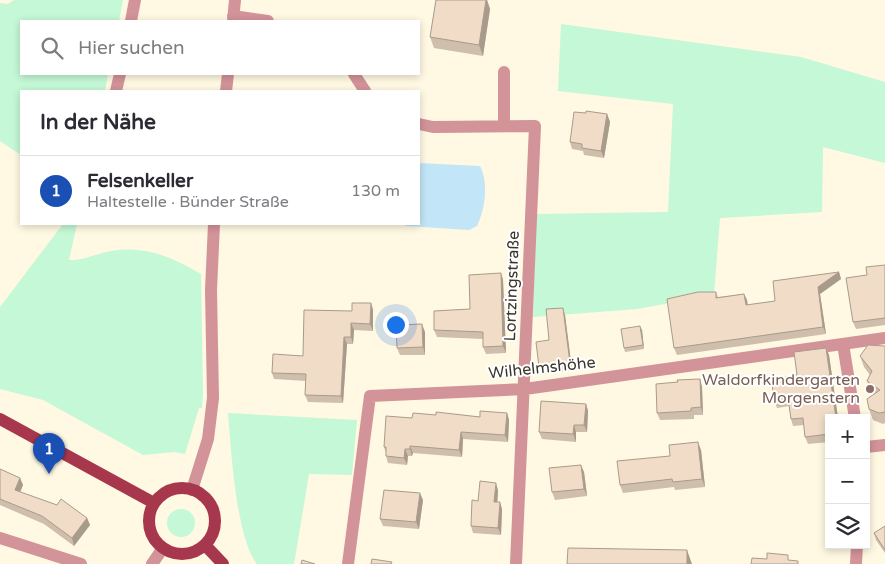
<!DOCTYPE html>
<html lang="de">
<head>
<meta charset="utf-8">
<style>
	body { margin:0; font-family:"Varela Round",sans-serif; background:#f2f2f3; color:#2b2b33 }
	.controls { position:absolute; right:15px; bottom:15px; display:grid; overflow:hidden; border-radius:0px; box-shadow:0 2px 8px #0003 }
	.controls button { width:45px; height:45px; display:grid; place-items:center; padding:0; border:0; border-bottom:1px solid #e1e1e2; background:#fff; color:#2b2b33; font:25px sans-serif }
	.you { position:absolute; left:395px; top:324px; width:18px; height:18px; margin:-12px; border:4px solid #fff; border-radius:50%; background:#1a73e8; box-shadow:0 0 0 8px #1a73e833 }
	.badge { display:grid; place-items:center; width:32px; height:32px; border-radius:50%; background:#d93025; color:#fff; font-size:16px; font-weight:700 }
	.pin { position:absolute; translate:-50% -41px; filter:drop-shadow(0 1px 2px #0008) }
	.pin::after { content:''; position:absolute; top:26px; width:18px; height:15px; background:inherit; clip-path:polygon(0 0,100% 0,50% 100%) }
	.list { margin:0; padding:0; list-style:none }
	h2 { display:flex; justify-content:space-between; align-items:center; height:65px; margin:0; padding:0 20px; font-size:21px }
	h2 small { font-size:16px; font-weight:400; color:#7c7c81 }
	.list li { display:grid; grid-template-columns:32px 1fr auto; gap:15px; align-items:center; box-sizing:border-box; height:70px; padding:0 20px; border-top:1px solid #e1e1e2 }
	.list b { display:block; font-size:19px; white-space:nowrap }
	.list p { margin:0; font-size:16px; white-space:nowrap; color:#7c7c81 }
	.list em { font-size:16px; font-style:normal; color:#7c7c81 }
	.icon { flex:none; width:28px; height:28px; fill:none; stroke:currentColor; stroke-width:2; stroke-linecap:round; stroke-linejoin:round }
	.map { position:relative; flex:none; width:885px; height:564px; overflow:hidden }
	.search { position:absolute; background:#fff; box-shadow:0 2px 8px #0003; left:20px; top:20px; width:400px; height:55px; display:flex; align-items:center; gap:12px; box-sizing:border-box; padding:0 18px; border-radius:0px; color:#7c7c81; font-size:19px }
	.panel { position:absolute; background:#fff; box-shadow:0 2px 8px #0003; left:20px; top:90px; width:400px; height:135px; border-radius:0px }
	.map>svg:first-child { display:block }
	.green { fill:#c4f8d6 }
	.water { fill:#c2e5f7 }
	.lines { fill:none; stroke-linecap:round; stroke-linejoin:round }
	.minor { stroke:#d29399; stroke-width:12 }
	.major { stroke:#a6374c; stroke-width:12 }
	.wall { fill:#cfbeab }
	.shaded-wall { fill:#a99b8b }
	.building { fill:#f1ddc7; stroke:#a99b8b }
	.education-dot { fill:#8d6e63; stroke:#fff; stroke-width:2 }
	.labels { text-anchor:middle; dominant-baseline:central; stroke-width:4; stroke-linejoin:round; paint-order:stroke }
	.street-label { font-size:16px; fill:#3a362c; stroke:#fff }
	.education-label { font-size:16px; fill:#785e54; stroke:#fff; text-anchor:end }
</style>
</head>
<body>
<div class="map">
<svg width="885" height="564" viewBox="0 0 885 564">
	<rect width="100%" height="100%" fill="#fff8e2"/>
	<!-- green -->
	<path class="green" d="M14 0H123L119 21H21V74H108L105 91H21V155L0 141V3L8 4Z
		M561 24 801 57 885 82V163L823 147 822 212 720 218 714 295 637 309 533 317 536 214 668 212 673 104 558 91Z
		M63 224H77L69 260C80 261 94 255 106 252 142 244 170 256 201 274L203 392 202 408H199L185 454 174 452 143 455 43 400 0 389V307Z
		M228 413 357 420 352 475 309 474 294 564H257C236 538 231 448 228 413Z
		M167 523a14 14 0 1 1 28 0a14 14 0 1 1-28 0Z"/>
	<!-- water -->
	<path class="water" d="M419 163 480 166C489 183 485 210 477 226L469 230 407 226 400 224H419Z"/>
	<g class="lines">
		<!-- minor -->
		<path class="minor" d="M233 16 268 21
			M131 21 135 0
			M233 21 235 0
			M354 74 365 91
			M116 91 120 74
			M226 91 228 74
			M419 124 433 127 535 126 516 564
			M504 126V72
			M843 344 855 418
			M866 447 885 445
			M192 490 208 439 213 398 211 290 214 224
			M0 538 81 564
			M152 564 163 548
			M348 564 370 396 525 389 885 338
			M856 564 857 545"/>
		<!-- major -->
		<path class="major" d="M0 419 154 503
			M149 521a33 33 0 1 1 66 0a33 33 0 1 1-66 0Z
			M205 545 223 564"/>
	</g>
	<!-- wall -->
	<path class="wall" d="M436 0H487L490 9 483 56 434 48 430 37Z
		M586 113 607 114 610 122 604 158 584 155 583 151 572 149 570 142Z
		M885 265V325L856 329 853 322 867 275Z
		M839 272 841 279 820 294 826 334 677 355 674 348 716 292 718 297 744 294 747 300 748 305 775 301Z
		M501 273 503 280 506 353 486 354 483 347V339L437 337 434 330 470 309Z
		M371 303 373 310V331L354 330 353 344H347L343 403 308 402 305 395 306 381 274 379 272 373 303 356 352 311Z
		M565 315 572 370 541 374 539 367 549 340Z
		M642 330 644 349 625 352 624 348Z
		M425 332V355H400L397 348Z
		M885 346V423L883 424 873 420 869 409 874 394 871 392 867 381 870 375 864 367 860 356Z
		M826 348 829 355 838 418H829V442L808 444 805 437 804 425 793 426 791 419 789 406 777 408 774 400 786 382 797 375Z
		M700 379 702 387 703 415H694V419L660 420 657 413Z
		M586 404 588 411 587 432H576V442L542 439 539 432Z
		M507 413 509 420 508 442 463 439 462 457 413 453 412 456H408L407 465 388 463 386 456V453L384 447 436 415 480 417Z
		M701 450 705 487 675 490 674 487 623 493 620 485 670 456Z
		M0 469 20 478 23 485 20 492 87 518 90 525 74 546 44 524 0 505Z
		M584 472 587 496 555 500 552 492Z
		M498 490 497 502 502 509 501 535 473 533 471 526 478 501Z
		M423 500 419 529 383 526 380 519Z
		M885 526V553L876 540 874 533Z"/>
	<!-- shaded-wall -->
	<path class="shaded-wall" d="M486 0H487L490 9 483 56 479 45Z
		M607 114 610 122 604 158 601 151Z
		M839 272 841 279 820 294 826 334 823 327 818 287Z
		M501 273 503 280 506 353 503 346Z
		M744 294 747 300 748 312 746 305Z
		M371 303 373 310V331L370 324Z
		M563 308 565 315 572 370 570 363Z
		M351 323 354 330 353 344 351 337Z
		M422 324 425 332V355L423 347Z
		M640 326 642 330 644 349 643 345Z
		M344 337 347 344 343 403 341 396Z
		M826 348 829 355 838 418H836Z
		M700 379 702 387 703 415 701 407Z
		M586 404 588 411 587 432 584 425Z
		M507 413 509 420 508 442 505 435Z
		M574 425 576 432V442L573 434Z
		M461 432 463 439 462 457 459 450Z
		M698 442 701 450 705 487 702 479Z
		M410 446 413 453 412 456 410 449Z
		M405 449 408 456 407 465 404 458Z
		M581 465 584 472 587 496 584 489Z
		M20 478 23 485 18 497 15 490Z
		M496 483 498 490 497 509 494 502Z
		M420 493 423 500 419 529 416 522Z
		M500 502 502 509 501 535 498 528Z
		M87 518 90 525 74 546 72 538Z
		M687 550 692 564H687Z"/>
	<!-- building -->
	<path class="building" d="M436 0H486L479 45 430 37Z
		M586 111 607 114 601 151 582 148V144L570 142 574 112 586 113Z
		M885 265V318L853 322 846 278 867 275 866 267Z
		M839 272 818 287 823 327 674 348 667 299 698 292H716V298L744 294 746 305 775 301 773 281Z
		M501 273 503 346 483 347V332L434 330V311L470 309 469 275Z
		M352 303H371L370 324 351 323V337H344L341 396 305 395 306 374 272 373 273 354 303 356 304 310 352 311Z
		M563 308 570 363 539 367 536 342 549 340 546 309Z
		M422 324 423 347 397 348 396 325Z
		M640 326 643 345 624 348 621 329Z
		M868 345 885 346V412L879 413 869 409 867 399 880 390 867 381 872 371 860 356Z
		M826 348 836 418H829V434L805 437 803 418 791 419 788 398 774 400 772 383 786 382 785 377 797 375 794 352Z
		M700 379 701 407 691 408V411L657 413 656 384 678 382 677 380Z
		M541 401 586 404 584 425H574L573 434 539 432Z
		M480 411 507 413 505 435 461 432 459 450 410 446V449H405L404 458 386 456V447H384L386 416 412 418 413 413 436 415V412L480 417Z
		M698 442 702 479 673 482 672 479 620 485 617 461 670 456 669 445Z
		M581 465 584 489 552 492 549 468Z
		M0 469 20 478 15 490 57 505 61 499 87 518 72 538 42 516 0 499Z
		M480 481 496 483 494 502H500L498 528 471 526 472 500 478 501Z
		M384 490 420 493 416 522 380 519Z
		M885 526V550L874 533Z
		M568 548 687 550V564H567Z
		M767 553 788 555V560L798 561V564H751L752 558 767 559Z
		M372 559 392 562 391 564H371Z
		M302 560 315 564H301Z"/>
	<!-- markers -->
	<circle class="education-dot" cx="870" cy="389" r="5"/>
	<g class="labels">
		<!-- street labels -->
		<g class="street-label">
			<text transform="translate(512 286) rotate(-88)">Lortzingstraße</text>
			<text transform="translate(542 368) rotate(-6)">Wilhelmshöhe</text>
		</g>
		<!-- education labels -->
		<g class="education-label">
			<text x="860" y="380">Waldorfkindergarten<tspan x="860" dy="18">Morgenstern</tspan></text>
		</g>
	</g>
</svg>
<div class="controls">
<button>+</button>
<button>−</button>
<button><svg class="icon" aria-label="layers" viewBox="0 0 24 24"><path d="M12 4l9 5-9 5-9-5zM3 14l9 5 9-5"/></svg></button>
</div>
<div class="you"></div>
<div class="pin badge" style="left:49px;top:474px;background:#1a4fb4">1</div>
<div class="search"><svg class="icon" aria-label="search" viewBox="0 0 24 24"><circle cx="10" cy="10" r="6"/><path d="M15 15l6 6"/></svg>Hier suchen</div>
<section class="panel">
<h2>In der Nähe<small></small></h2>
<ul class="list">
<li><span class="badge" style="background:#1a4fb4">1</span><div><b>Felsenkeller</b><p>Haltestelle · Bünder Straße</p></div><em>130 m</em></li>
</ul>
</section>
</div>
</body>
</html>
